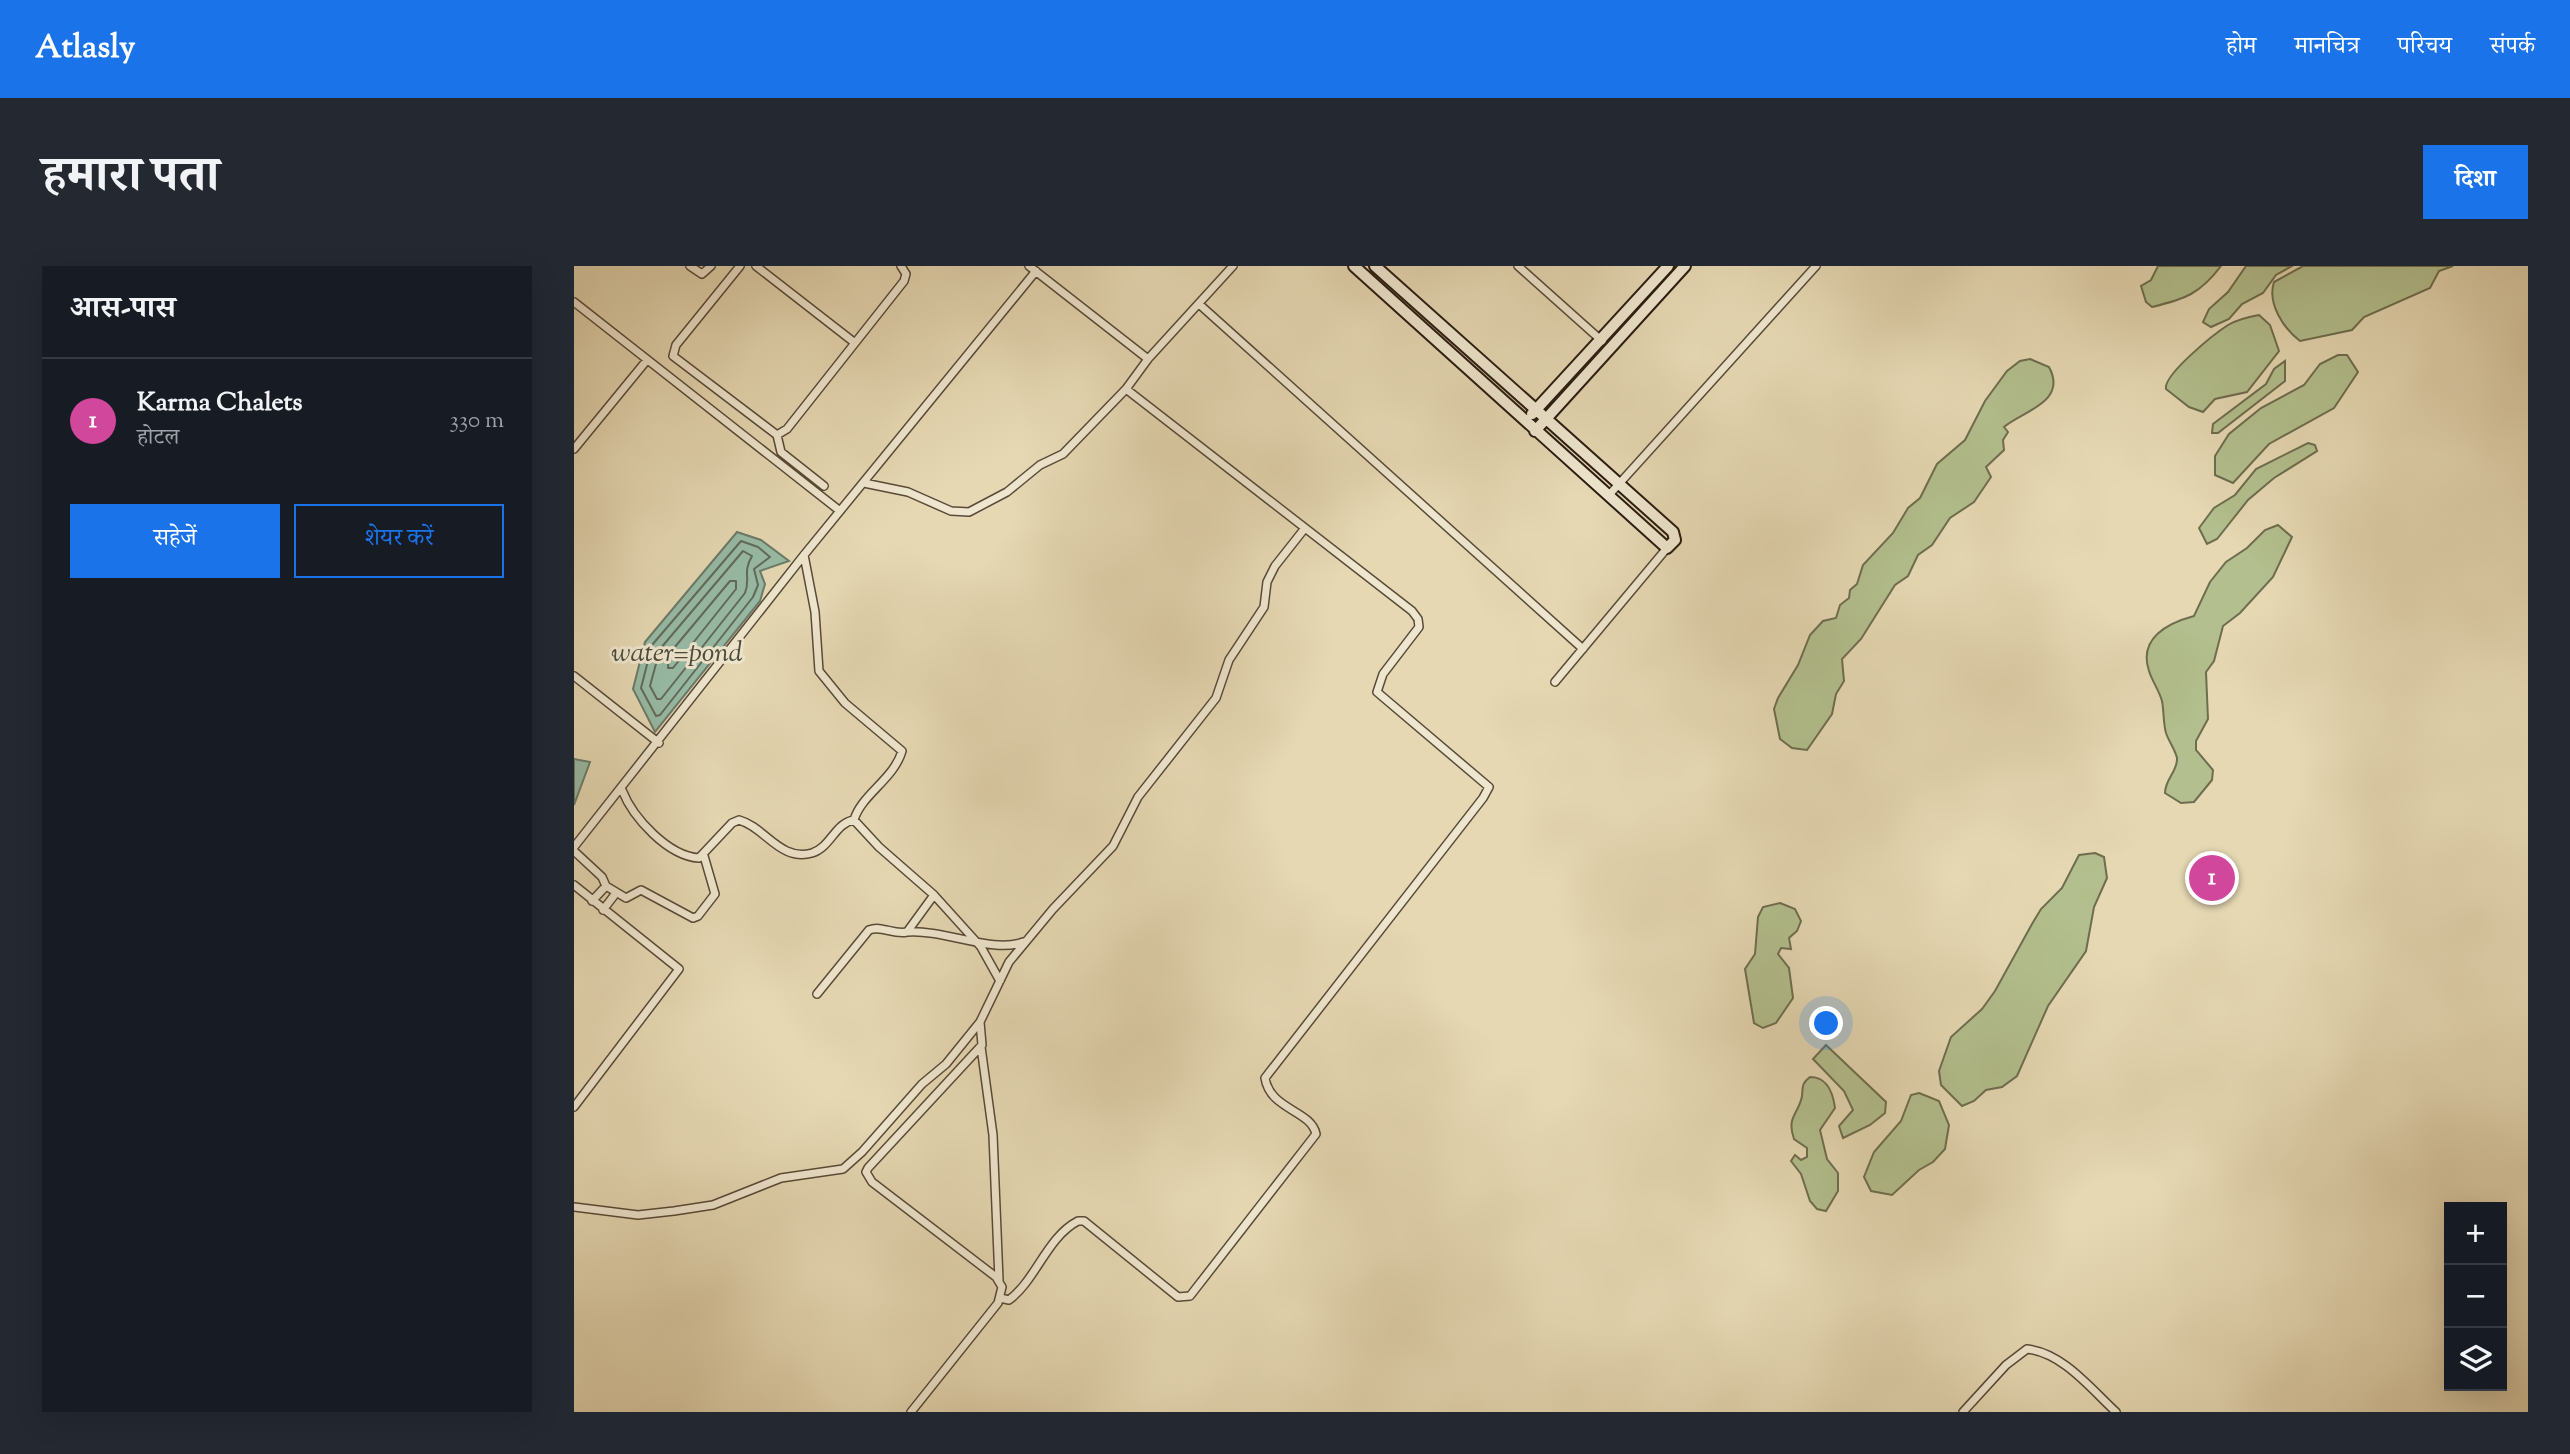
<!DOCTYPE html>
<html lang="hi">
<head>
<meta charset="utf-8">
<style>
	body { margin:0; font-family:"Sorts Mill Goudy","Noto Serif Devanagari",serif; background:#242831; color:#f1f3f6 }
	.controls { position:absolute; right:21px; bottom:21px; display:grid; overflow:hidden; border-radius:0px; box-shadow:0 7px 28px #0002 }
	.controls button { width:63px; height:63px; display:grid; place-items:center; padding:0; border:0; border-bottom:2px solid #363941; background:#171b24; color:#f1f3f6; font:35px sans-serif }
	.you { position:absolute; left:1253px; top:758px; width:24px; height:24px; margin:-18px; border:5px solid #fff; border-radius:50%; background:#1a73e8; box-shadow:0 0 0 10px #1a73e833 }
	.badge { display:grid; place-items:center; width:46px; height:46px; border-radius:50%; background:#1a73e8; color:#fff; font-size:23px; font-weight:700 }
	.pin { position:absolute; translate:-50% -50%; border:4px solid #fff; box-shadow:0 2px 7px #0006 }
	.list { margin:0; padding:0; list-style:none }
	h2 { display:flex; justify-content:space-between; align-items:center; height:91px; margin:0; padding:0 28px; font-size:30px }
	h2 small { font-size:23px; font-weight:400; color:#9ea1a6 }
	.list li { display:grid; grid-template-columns:46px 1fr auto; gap:21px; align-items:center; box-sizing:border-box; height:126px; padding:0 28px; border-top:2px solid #363941 }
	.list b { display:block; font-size:26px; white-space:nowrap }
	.list p { margin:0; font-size:23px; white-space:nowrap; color:#9ea1a6 }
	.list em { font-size:23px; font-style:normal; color:#9ea1a6 }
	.actions { display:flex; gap:14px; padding:21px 28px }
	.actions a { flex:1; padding:16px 0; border:2px solid #1a73e8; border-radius:0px; text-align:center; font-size:24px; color:#1a73e8 }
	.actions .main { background:#1a73e8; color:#fff }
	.icon { flex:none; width:38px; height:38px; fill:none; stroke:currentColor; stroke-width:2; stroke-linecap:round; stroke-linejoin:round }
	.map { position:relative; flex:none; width:1954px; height:1146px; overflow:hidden; border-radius:0px }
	header { display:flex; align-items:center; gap:42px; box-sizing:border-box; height:98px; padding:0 35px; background:#1a73e8; color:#fff }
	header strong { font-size:33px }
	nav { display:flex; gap:38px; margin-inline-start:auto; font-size:24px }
	.intro { display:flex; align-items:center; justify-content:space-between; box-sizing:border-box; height:168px; padding:0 42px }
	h1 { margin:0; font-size:49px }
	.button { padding:18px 32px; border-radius:0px; background:#1a73e8; color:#fff; font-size:24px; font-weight:700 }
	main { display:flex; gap:42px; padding:0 42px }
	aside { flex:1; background:#171b24; border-radius:0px; box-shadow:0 7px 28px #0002 }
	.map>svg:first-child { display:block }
	.green { fill:#b3bf8e; stroke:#6e6d4f; stroke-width:2 }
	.water { fill:#98bba6; stroke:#6c7b6a; stroke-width:2 }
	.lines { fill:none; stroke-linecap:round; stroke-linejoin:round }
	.shore { stroke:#616b5b; stroke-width:2 }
	.street-casing { stroke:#594a39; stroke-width:10 }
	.secondary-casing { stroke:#2a1b10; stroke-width:14 }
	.street { stroke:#eee6ce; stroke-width:7 }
	.secondary { stroke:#eee6ce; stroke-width:10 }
	.labels { text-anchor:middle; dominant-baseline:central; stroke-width:6; stroke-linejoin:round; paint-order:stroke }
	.water-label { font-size:28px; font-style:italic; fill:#4b4b3d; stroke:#eee6ce }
</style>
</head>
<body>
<header>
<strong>Atlasly</strong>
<nav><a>होम</a><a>मानचित्र</a><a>परिचय</a><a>संपर्क</a></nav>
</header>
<div class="intro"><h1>हमारा पता</h1><a class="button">दिशा</a></div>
<main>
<aside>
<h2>आस-पास<small></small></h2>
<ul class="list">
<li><span class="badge" style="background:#d1479c">1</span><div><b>Karma Chalets</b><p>होटल</p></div><em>330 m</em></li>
</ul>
<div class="actions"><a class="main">सहेजें</a><a>शेयर करें</a></div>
</aside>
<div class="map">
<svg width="1954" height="1146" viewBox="0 0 1954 1146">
	<rect width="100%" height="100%" fill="#e5d8b3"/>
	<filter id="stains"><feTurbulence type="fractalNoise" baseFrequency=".00286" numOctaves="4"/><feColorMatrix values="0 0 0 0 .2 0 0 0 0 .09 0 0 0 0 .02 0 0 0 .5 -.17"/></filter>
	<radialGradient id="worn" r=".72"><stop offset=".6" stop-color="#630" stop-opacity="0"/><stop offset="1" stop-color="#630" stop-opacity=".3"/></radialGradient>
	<!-- green -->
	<path class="green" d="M1584 0H1647C1626 28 1611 33 1578 41L1572 36 1567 20 1577 14Z
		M1672 0H1718L1702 9 1689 27 1668 38 1655 53 1637 61 1629 56 1635 43 1654 26Z
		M1729 0H1879L1865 5 1856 22 1790 51 1778 64 1726 75C1709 62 1693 37 1700 16Z
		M1685 49 1696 59 1705 85 1673 126 1641 133 1629 146 1615 141 1592 123C1589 109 1640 68 1654 59 1664 53 1674 51 1685 49Z
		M1764 89H1773L1784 106 1760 142 1695 178 1659 217 1641 209V190L1655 168 1687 142 1730 119 1746 98Z
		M1456 93 1475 101C1494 136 1449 145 1430 161L1434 166 1429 174 1430 184 1412 201 1417 211 1400 236 1376 252 1358 279 1344 289 1334 310 1321 319 1287 373 1268 393 1270 415 1262 428 1258 448 1233 484 1218 482 1206 473 1200 443 1204 432 1224 399 1236 369 1249 355 1262 352 1266 339 1275 332 1276 324 1283 318 1289 299 1319 267 1334 242 1346 232 1363 198 1391 174 1411 135 1433 105 1446 95Z
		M1711 95V115L1644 167H1638L1639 158 1692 118 1700 103Z
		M1734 177 1741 179 1743 185 1700 212 1674 234 1643 273 1633 278 1625 262 1640 242 1661 229 1682 203Z
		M1704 259 1718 271 1699 311 1666 347 1649 360 1640 395 1632 406 1634 453 1622 475V484L1639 504 1638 514 1620 536 1607 537 1591 527C1591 513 1604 505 1603 492 1601 483 1595 476 1592 467 1589 456 1590 445 1588 435 1585 424 1578 415 1575 405 1564 372 1594 357 1620 350L1636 316 1652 296 1673 282 1691 264Z
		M1521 587 1530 591 1533 612 1520 641 1512 685 1474 740 1443 810 1428 821 1412 824 1400 835 1388 840 1367 819 1365 805 1377 771 1408 743 1421 725 1458 658 1467 643 1488 622 1505 589Z
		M1206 637 1221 643 1227 655 1223 665 1215 672 1217 683 1207 682 1204 688 1215 702 1219 732 1202 757 1189 762 1180 757 1171 703 1181 688 1184 651 1189 641Z
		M1252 779 1312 836 1311 847 1296 859 1269 872 1265 860 1279 844 1270 825 1239 793Z
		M1236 811C1254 811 1259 827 1261 842L1246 864 1253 893 1264 907V925L1252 945 1243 943 1236 935 1227 908 1217 895 1221 889 1227 894 1233 891V882L1220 873C1212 850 1225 848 1228 830 1229 821 1227 818 1236 811Z
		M1345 827 1365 835 1375 859 1371 883 1359 896 1345 904 1318 929 1297 925 1290 911 1300 886 1327 855 1337 829Z"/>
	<!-- water -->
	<path class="water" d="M163 266 187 274 215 295 186 305 191 318 186 335 81 466 59 423 71 376Z
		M0 493 16 496 0 539Z"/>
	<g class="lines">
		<!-- shore -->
		<path class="shore" d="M167 275 184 281 196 291 180 303 184 319 179 331 86 449 82 450 67 422 78 379Z
			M169 285 178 290C168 307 177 312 171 327L87 433H83L76 420 86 383Z
			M156 315H162V323L99 402H94L95 388Z"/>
		<defs>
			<path id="street" d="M116 0 128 8 137 0
				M166 0 102 79 99 90 203 169 213 163 330 15 332 8 327 0
				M182 0 281 77
				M455 0 574 93
				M944 0 1028 75
				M0 36 266 245
				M625 38 1009 383
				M203 169 207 186 250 220
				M0 183 73 94
				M290 217 334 226 377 245 395 246 433 226 466 199 489 188 552 123
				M1035 229 1242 0
				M0 410 85 477
				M981 416 1093 282
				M48 524C59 552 94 590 125 592L158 557 165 554C191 561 206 596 238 587 257 581 261 557 280 554 287 529 320 513 328 485L271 437 245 405 241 346 230 289
				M0 581 230 289 462 5
				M0 585 28 611 32 620 52 632 67 624 119 652 124 650 141 628 130 590
				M0 619 105 703 0 841
				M360 629 407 681 426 715
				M18 635 32 620
				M29 644 42 627
				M333 666C370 663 419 688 449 676
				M243 728 295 664C308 659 319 669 333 666L360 629 305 581 280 554
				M407 781 419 869 425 1014
				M0 941 64 949 100 945 139 939 207 912 269 903 288 886 348 818 372 798 406 756
				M426 1032 435 1034C462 1014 473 971 504 955H510L604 1031 616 1030 742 868C737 844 696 844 691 812L909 532 915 521 803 426 809 408 845 361 844 353 838 345 552 123 574 93 659 0
				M337 1146 424 1037 428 1021 422 1011 298 916 292 906 294 902 408 779 406 756 435 696 479 643 539 580 564 531 642 432 655 394 690 341 693 316 701 300 731 262
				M1389 1146 1432 1099 1453 1083C1489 1087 1516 1122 1542 1146"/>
			<path id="secondary" d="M780 0 1093 282 1101 274 1099 266 801 0
				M958 148 1094 0
				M961 165 1111 0"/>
		</defs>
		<!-- street casing -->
		<use href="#street" class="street-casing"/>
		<!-- secondary casing -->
		<use href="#secondary" class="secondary-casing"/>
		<!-- street -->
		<use href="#street" class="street"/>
		<!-- secondary -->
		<use href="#secondary" class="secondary"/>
	</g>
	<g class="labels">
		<!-- water labels -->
		<g class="water-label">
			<text x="103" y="388">water=pond</text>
		</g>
	</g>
	<rect width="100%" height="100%" filter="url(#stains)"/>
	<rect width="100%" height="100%" fill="url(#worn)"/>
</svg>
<div class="controls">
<button>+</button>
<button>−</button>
<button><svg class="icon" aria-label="layers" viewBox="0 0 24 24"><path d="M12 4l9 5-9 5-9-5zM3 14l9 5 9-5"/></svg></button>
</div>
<div class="you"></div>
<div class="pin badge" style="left:1638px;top:612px;background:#d1479c">1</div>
</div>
</main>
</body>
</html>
